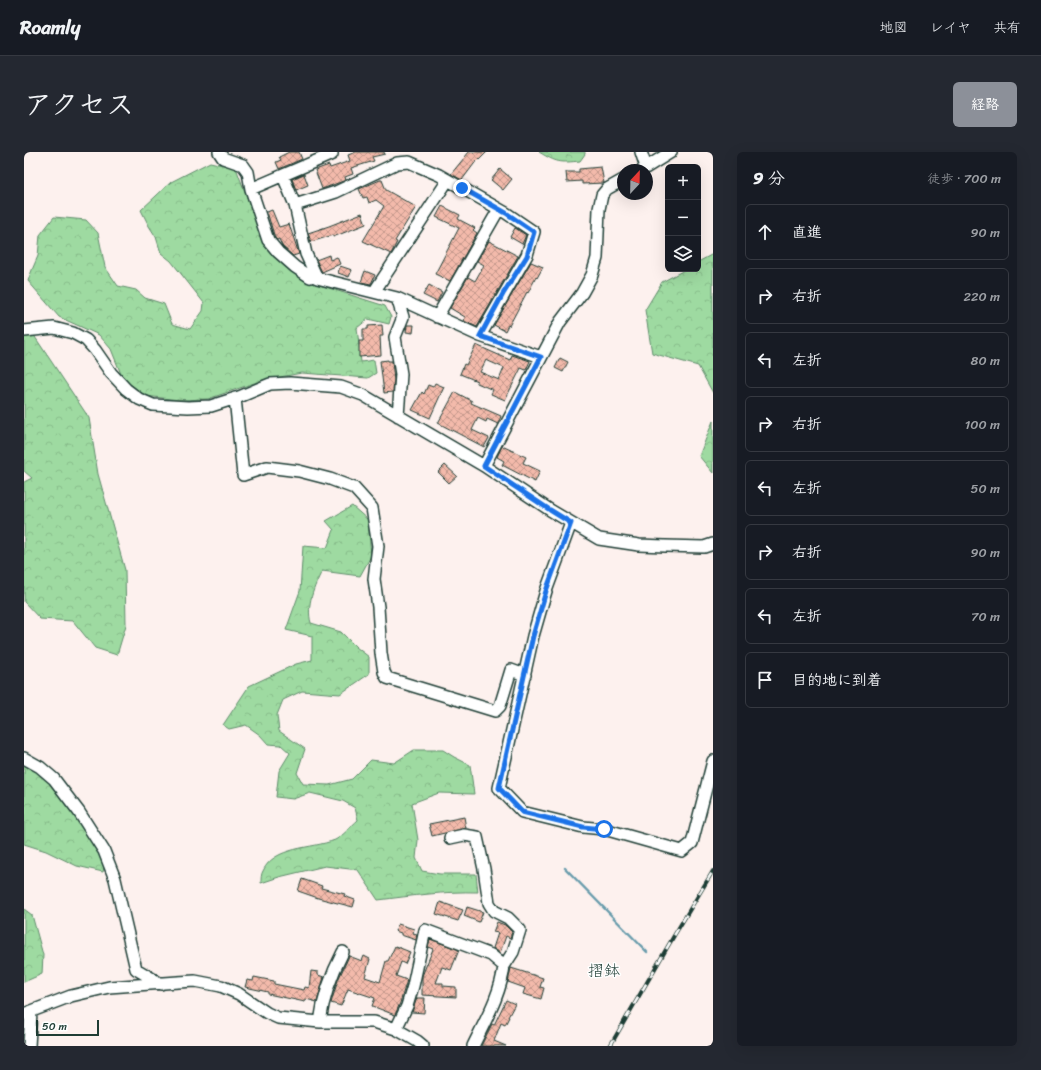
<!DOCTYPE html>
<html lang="ja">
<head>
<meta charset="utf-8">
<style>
	body { margin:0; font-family:Sriracha,"Klee One",sans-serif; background:#242831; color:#f1f3f6 }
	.controls { position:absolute; right:12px; top:12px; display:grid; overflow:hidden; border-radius:6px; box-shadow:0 4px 16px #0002 }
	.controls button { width:36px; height:36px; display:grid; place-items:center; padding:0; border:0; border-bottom:1px solid #363941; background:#171b24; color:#f1f3f6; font:20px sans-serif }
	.compass { position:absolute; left:593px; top:12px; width:36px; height:36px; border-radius:50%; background:#171b24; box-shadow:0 4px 16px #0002; rotate:22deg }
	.scale { position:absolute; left:12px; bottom:10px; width:63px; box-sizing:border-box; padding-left:4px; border:2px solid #1f3d34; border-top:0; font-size:11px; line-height:14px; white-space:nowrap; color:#1f3d34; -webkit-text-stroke:3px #fff; paint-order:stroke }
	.stop { position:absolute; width:12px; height:12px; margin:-9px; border:3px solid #1a73e8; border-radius:50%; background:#fff }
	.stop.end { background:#1a73e8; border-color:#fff; box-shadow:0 1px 4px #0008 }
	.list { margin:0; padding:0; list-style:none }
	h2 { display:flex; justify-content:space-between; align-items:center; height:52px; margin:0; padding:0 16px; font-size:17px }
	h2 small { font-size:13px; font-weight:400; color:#9ea1a6 }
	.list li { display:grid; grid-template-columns:26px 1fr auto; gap:12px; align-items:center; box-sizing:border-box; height:56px; margin:0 8px 8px; padding:0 8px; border:1px solid #363941; border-radius:6px }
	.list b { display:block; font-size:15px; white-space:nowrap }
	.list em { font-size:13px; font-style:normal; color:#9ea1a6 }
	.icon { flex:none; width:22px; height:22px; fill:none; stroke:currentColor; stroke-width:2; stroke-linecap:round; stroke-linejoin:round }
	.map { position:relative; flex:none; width:689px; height:894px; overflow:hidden; border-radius:6px }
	header { display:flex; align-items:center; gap:24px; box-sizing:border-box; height:56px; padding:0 20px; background:#171b24; border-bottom:1px solid #363941 }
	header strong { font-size:19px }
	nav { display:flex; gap:22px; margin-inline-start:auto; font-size:14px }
	.intro { display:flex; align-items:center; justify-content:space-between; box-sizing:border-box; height:96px; padding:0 24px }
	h1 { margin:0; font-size:28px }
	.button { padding:10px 18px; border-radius:6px; background:#8c9099; color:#fff; font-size:14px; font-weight:700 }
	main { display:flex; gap:24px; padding:0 24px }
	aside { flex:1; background:#171b24; border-radius:6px; box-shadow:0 4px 16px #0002 }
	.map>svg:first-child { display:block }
	.forest { fill:url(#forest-crowns); stroke:#5e8c6a }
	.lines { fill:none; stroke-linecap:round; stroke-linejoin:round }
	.stream { stroke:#699cac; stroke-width:2.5 }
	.building { fill:url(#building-cross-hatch); stroke:#1f3d34; fill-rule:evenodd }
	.minor-casing { stroke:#1f3d34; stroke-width:14 }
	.minor { stroke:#fff; stroke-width:11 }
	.rail-casing { stroke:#1f3d34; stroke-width:4 }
	.rail { stroke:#fff; stroke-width:2.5; stroke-dasharray:8; stroke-linecap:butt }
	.route { stroke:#1a73e8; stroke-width:5 }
	.labels { text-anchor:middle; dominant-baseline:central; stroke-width:3; stroke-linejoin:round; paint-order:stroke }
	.neighbourhood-label { font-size:16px; fill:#1f3d34; stroke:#fff }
</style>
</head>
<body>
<header>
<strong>Roamly</strong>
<nav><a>地図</a><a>レイヤ</a><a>共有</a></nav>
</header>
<div class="intro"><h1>アクセス</h1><a class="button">経路</a></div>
<main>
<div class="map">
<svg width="689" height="894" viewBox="0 0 689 894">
	<defs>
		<pattern id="forest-crowns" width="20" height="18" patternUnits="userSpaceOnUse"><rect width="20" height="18" fill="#9edaa1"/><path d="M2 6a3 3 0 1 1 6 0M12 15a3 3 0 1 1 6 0" fill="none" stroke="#88bc8b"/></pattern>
		<pattern id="building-cross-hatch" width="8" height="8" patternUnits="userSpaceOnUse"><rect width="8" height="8" fill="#f3baab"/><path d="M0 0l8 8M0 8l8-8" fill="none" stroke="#c4988c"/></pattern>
	</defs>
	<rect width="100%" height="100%" fill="#fdf1ee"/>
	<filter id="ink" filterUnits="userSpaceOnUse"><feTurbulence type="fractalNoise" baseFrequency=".025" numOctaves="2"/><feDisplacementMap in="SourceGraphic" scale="8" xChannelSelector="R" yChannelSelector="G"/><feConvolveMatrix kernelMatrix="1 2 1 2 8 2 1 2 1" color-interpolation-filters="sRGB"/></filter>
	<g filter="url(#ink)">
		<!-- forest -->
		<path class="forest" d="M515 0H561V2L556 9C536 11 533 11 515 0Z
			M186 10 212 16 241 93 286 130 361 154 367 165 365 172 344 167 333 176 337 210 350 208 352 221 344 226 278 221 239 228 184 247 155 248 122 244 106 232 97 222 87 197 75 183 35 165 4 129 8 118 14 104 16 83 30 65 62 68 74 81 81 115 94 134 112 138 121 146 140 152 148 172 166 177 179 159 180 151 147 109 137 101 132 85 125 74 117 58 147 30Z
			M689 102V241L674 214 628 201 621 158 638 130 662 117H674V110Z
			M0 176 7 179 65 266 74 322 101 418 102 473 93 503 71 496 49 469 16 467 0 450V330L8 326 0 319Z
			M689 269V321L675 304Z
			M328 354 344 368 347 404 336 424 298 419C290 435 282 453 287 471L317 480 332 495 345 505V522L316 542 278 539 259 548 253 563 255 579 281 597 273 621 279 632 305 633 328 627 347 608 370 611 390 598H419L430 605 446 613 450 642 415 641 388 651 394 688 392 706 398 719 416 722H452L454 740C420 739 388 744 354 748L334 718 301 714 255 725 237 731C237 727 237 722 239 719 250 694 288 697 311 688 319 684 327 674 334 668L331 656 319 649 286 641 269 647 252 645 255 619 266 601 257 593 244 592 236 583 222 573 205 577 199 573 225 534 272 512 288 508V484L262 478 276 439 279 394 303 396 310 378 302 369Z
			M0 610 26 627 53 661 81 709 79 720 53 714 22 699 0 692Z
			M0 757 8 763 19 803 18 822 0 830Z"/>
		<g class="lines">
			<!-- stream -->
			<path class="stream" d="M541 716 623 800"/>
		</g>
		<!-- building -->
		<path class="building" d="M265 0H275L278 7 255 17 252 10 257 8 255 5Z
			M332 0H360L361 2 348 5 350 9 327 16 329 22 321 25 322 28 298 37 291 18 305 13 306 16 326 9 324 3Z
			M445 0H463L454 9 453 8 438 28 427 22Z
			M577 15 580 31 558 32V29L543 30 542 20H555V17Z
			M476 17 488 27 479 38 467 28Z
			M280 22 284 33 272 38 268 27Z
			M356 28H358L362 38 392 55 371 89 373 90 367 102 339 89 360 54 352 48 345 51 343 45 339 46 335 37Z
			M418 54 436 63 434 67 451 76 449 78 453 81 426 129 411 122 435 76 412 65Z
			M248 58 255 75 265 72 275 102 269 104 258 94 255 87 253 88 251 86 243 60Z
			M338 61 342 72 309 85V83L287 90 284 81 305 74Z
			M491 76 502 83 498 92 486 85Z
			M465 89 494 104 453 175 440 169 441 165 426 156 444 125 451 129 460 113 453 109Z
			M305 103 306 108 313 105 316 112 298 120 292 108Z
			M507 110 519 115 513 126 512 125 504 141 503 140 485 174 484 173 481 179 470 173Z
			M316 114 328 118 325 125 314 121Z
			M341 119 351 123 347 132 337 130Z
			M405 133 418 140 413 150 399 143Z
			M358 173 359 184H356L357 203 335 205V189H339V177H344V174Z
			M383 173H390L389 181 382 180Z
			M452 193 486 208 488 203 506 209 502 218 497 216 481 248 467 242 469 238 453 231V229L436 222 440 212 442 213ZM462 208 480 216 475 228 456 220Z
			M536 206 544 210 539 220 531 216Z
			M364 208V209H368L370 228 369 240 360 241 356 209Z
			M411 231 420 235 406 266 388 258 398 240 400 242 404 233 409 235Z
			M431 240 448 249 447 251 477 264 474 272 463 267 462 270 454 266 448 278 465 286 460 295 414 271Z
			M478 294 502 305 499 311 516 319 511 330 478 313 480 309 473 305Z
			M421 313 433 324 425 331 414 320Z
			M440 665 442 676 408 684 405 672Z
			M278 727 298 734 297 736 321 742 320 744 331 748 329 755 294 746 274 739Z
			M416 750 439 758 434 769 412 762Z
			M443 755 459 760 455 770 440 764Z
			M473 770 481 773 488 780 486 786 482 784 476 801 469 796 474 781 469 780Z
			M374 772 390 777 389 781 393 782 392 788 377 783V781L371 779Z
			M406 787 435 798 427 818 418 815 412 831H419V834L432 835V845L398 843V824L409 797 404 795Z
			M371 794 386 800 381 812 377 810 372 824 383 828 376 851 371 863 348 854 351 846 324 837 317 854 307 851 314 828 325 804 338 809 340 804 346 807 341 825 356 830 362 809H364Z
			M487 816 519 826 516 835 520 836 517 847 499 842 501 836 484 830Z
			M287 819 294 820V823L300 825 293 850 282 847 281 850 244 842V840L221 835 223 828 229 829 230 825 250 829V832L280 838 281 835 285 836Z
			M393 846H401L400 861 388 860Z
			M482 848 491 852 484 865H485L481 873 477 871 470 889 482 894H457L468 872 470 873Z"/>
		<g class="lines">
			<defs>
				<path id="minor" d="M195 0 199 6 219 13 224 20 227 37 299 6 308 2V0
					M617 0 622 15
					M618 18 647 0
					M259 24 271 53 282 102 293 126 373 146 456 184 517 205
					M227 37 244 88 254 100 271 115 286 125 290 121
					M271 53 312 40 373 11 385 10 415 23 482 61 510 80 503 103 456 184
					M350 140 424 28
					M373 146 379 165 371 185 377 222 374 264
					M413 165 475 57
					M0 179 30 176 49 181 62 188 71 198 87 221 102 237 115 247 129 253 164 255 187 254 215 245 246 232 266 231 317 235 339 243 460 314 526 358 575 387 615 393 641 394 680 395 689 392
					M211 246 219 323 243 315 275 319 306 327 330 336 348 356 354 394 350 427 354 455 357 501 360 520 363 526 471 559 476 554 487 518 501 523
					M460 314 536 170 558 141 568 123 573 106 575 57 578 43 583 37 599 28
					M547 371 522 439 509 484 475 636 498 660 559 675 580 677 658 699 668 691 689 609
					M0 606 16 615 30 627 55 660 80 699 91 727 112 817 137 832
					M426 686 440 683 453 685 460 717 465 751 470 759 484 766 496 778 489 800 480 814
					M0 862 47 844 85 835 154 830 171 829 197 834 215 842 243 861 254 866 296 870H350L372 877 393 889 399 894
					M296 870C299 846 308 821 319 800
					M372 877 383 854 389 834 401 778 467 803 480 814C477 842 461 869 449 894
					M5 894 7 860"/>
			</defs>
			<!-- minor casing -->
			<use href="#minor" class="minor-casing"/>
			<!-- minor -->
			<use href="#minor" class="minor"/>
			<defs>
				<path id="rail" d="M586 894 651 782 689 719"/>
			</defs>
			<!-- rail casing -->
			<use href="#rail" class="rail-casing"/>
			<!-- rail -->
			<use href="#rail" class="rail"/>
		</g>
	</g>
	<g class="lines" filter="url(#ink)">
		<!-- route -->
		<path class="route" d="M438 36 482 61 510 80 503 104 479 142 456 184 517 205 460 314 526 358 547 371 522 439 509 484 475 636 498 660 559 675 580 677"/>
	</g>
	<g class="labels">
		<!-- neighbourhood labels -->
		<g class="neighbourhood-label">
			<text x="580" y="818">摺鉢</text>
		</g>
	</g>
</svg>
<div class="controls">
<button>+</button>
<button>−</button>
<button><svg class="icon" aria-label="layers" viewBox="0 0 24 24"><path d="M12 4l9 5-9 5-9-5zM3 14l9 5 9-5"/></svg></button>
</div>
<svg class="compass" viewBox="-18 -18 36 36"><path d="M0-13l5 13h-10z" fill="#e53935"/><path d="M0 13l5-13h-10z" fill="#9ea1a6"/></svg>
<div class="scale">50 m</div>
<div class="stop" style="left:580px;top:677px"></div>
<div class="stop end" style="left:438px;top:36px"></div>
</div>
<aside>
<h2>9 分<small>徒歩 · 700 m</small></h2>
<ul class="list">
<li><svg class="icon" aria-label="ahead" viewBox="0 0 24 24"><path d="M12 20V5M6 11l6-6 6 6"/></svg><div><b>直進</b></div><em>90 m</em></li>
<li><svg class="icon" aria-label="right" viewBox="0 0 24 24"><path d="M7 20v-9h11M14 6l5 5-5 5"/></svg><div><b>右折</b></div><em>220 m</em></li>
<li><svg class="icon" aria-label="left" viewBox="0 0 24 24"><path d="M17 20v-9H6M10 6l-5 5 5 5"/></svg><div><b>左折</b></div><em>80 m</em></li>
<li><svg class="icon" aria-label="right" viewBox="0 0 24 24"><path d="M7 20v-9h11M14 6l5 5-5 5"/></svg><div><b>右折</b></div><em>100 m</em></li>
<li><svg class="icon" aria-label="left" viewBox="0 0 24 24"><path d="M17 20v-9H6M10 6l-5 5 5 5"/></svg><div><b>左折</b></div><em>50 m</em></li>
<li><svg class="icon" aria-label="right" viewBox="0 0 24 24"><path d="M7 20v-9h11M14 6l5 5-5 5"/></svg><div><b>右折</b></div><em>90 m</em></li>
<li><svg class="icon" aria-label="left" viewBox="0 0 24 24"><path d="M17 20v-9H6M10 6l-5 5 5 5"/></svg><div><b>左折</b></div><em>70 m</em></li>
<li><svg class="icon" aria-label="arrive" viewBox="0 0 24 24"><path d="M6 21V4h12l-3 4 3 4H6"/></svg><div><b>目的地に到着</b></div></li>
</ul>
</aside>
</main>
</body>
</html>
